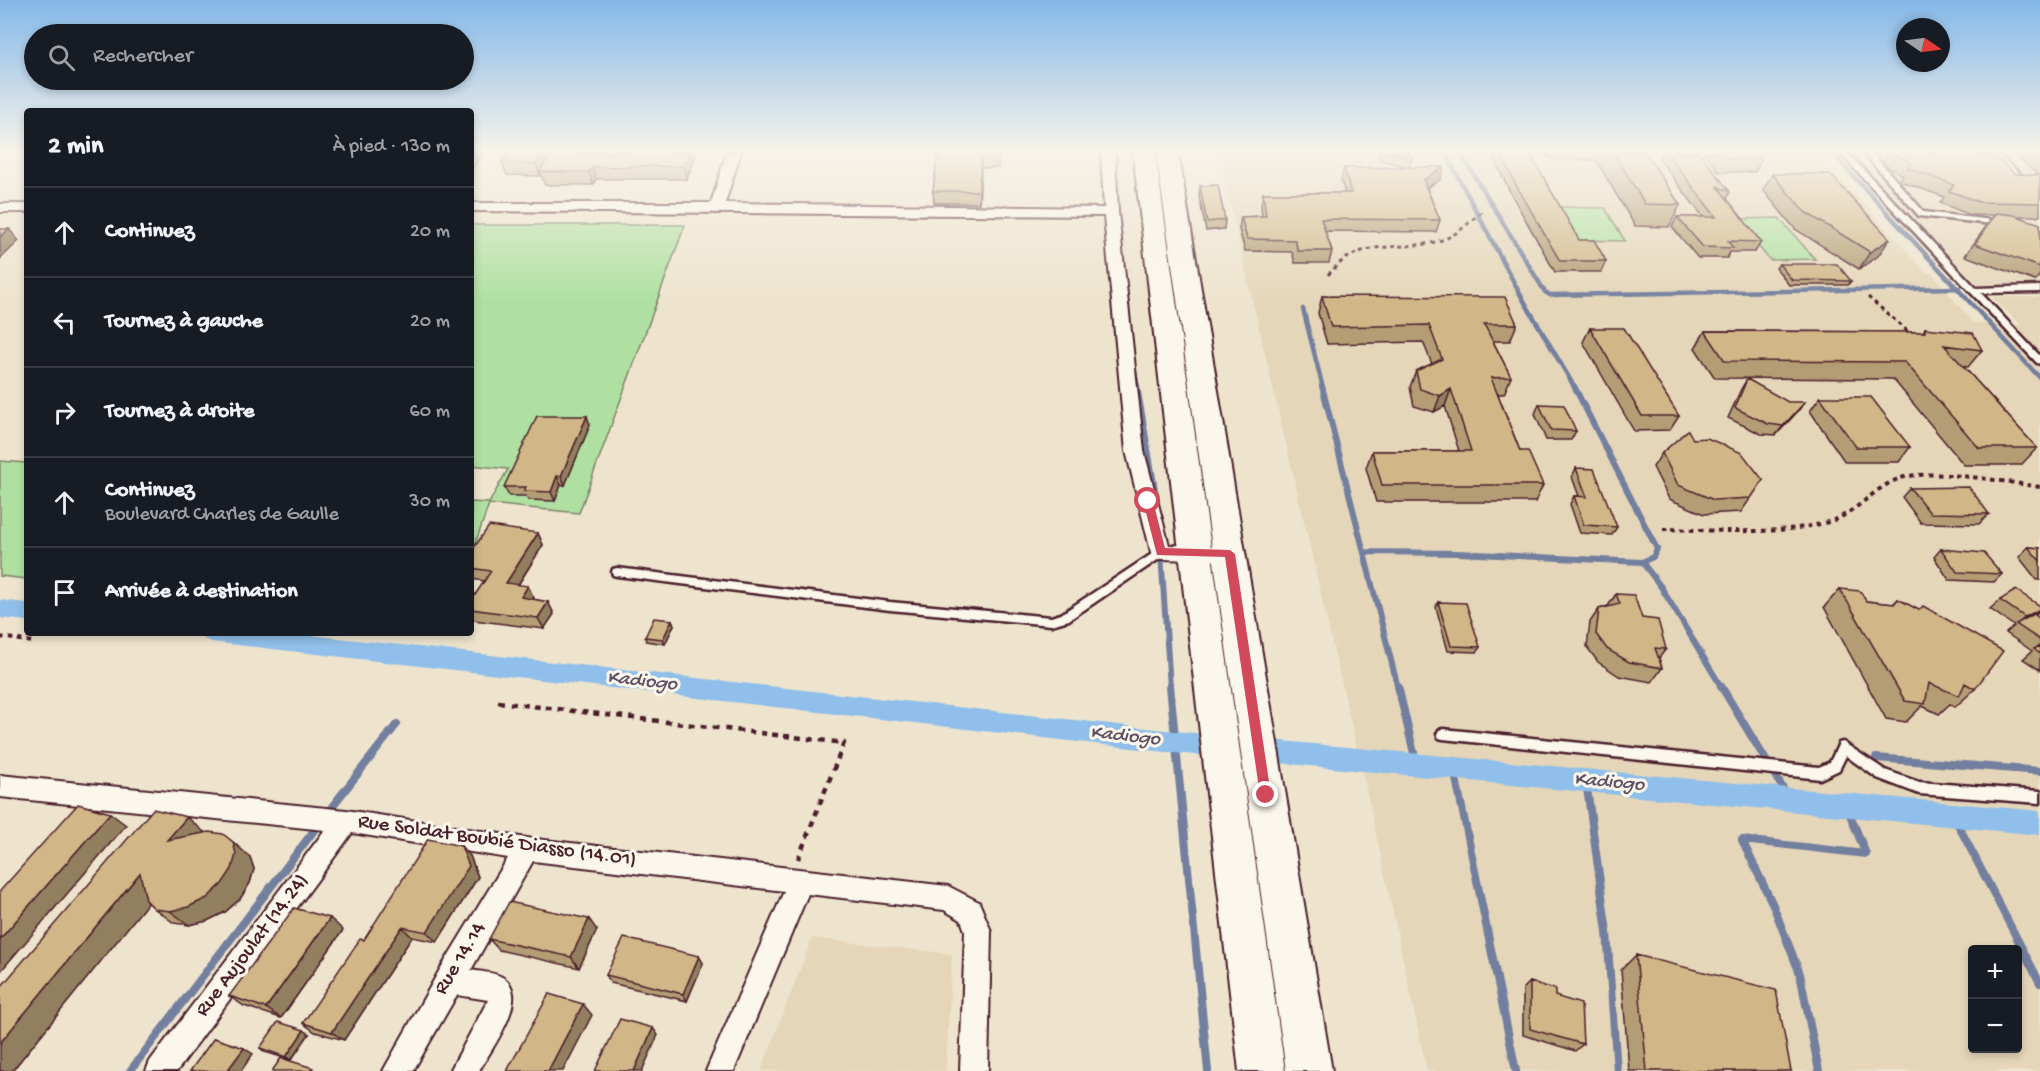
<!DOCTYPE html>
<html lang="fr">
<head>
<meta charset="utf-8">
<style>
	body { margin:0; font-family:"Gochi Hand",sans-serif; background:#242831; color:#f1f3f6 }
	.controls { position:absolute; right:18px; bottom:18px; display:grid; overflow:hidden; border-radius:6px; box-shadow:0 3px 9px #0003 }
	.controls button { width:54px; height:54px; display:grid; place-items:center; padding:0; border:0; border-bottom:2px solid #363941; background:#171b24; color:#f1f3f6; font:30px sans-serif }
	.compass { position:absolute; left:1896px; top:18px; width:54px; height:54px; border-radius:50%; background:#171b24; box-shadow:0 3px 9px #0003; rotate:103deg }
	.stop { position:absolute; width:18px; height:18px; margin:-14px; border:4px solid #d1495b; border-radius:50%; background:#fff }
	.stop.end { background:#d1495b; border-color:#fff; box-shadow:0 2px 6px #0008 }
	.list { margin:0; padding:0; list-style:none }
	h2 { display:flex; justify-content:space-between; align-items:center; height:78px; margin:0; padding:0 24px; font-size:26px }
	h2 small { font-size:20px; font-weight:400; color:#9ea1a6 }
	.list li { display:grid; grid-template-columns:39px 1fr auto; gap:18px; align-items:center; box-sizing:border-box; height:90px; padding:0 24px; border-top:2px solid #363941 }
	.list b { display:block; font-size:22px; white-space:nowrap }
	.list p { margin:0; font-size:20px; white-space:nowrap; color:#9ea1a6 }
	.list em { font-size:20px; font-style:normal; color:#9ea1a6 }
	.icon { flex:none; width:33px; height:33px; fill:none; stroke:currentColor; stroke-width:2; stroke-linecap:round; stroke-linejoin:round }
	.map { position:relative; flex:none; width:2040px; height:1071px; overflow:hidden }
	.search { position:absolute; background:#171b24; box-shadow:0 3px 9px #0003; left:24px; top:24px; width:450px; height:66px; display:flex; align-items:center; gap:15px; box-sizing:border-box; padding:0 21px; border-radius:33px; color:#9ea1a6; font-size:22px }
	.panel { position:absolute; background:#171b24; box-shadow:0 3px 9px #0003; left:24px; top:108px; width:450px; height:528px; border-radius:6px }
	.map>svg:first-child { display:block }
	.built { fill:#e5d6b9; fill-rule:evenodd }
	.green { fill:#afe0a1; stroke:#7c8066; stroke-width:1.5 }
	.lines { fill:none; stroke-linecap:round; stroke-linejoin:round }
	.stream-far2 { stroke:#737f9e; stroke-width:4.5 }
	.stream-far1 { stroke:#737f9e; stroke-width:6 }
	.stream { stroke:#737f9e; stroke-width:8 }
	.canal { fill:#8fbfea; fill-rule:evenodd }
	.service-casing { stroke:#4a1f2b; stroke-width:5 }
	.minor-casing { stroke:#4a1f2b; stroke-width:4 }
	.primary-casing { stroke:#4a1f2b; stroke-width:4 }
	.path-far2 { stroke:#4a1f2b; stroke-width:3; stroke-dasharray:4 4; stroke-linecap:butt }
	.path-far1 { stroke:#4a1f2b; stroke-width:4; stroke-dasharray:4.5 4.5; stroke-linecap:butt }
	.path { stroke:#4a1f2b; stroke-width:4.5; stroke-dasharray:6 6; stroke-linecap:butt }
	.service { fill:#fbf7ec; fill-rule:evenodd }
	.minor { fill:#fbf7ec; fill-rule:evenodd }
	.primary { fill:#fbf7ec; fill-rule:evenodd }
	.wall { fill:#b49d74; stroke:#4a1f2b; stroke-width:1.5 }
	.shaded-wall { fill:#927f5e; stroke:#4a1f2b; stroke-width:1.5 }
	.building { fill:#d1b687; stroke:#4a1f2b; stroke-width:1.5 }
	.route { fill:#d1495b }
	.labels { text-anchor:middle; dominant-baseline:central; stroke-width:6; stroke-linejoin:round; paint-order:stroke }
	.water-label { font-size:20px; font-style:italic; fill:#5f4f64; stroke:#fbf7ec }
	.near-street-label { font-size:21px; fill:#4a1f2b; stroke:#fbf7ec }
</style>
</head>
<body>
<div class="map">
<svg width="2040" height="1071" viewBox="0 0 2040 1071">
	<rect width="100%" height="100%" fill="#eee4ce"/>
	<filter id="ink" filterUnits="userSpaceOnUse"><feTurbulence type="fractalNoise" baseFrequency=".0167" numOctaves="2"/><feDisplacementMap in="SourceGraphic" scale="12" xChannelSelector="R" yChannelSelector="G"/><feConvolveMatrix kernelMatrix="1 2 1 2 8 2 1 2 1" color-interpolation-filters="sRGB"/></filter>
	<g filter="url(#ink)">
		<!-- built -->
		<path class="built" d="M1218 152H1819L1926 273H1932L1973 323 2021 325 1992 297H2040V1071H1427L1368 797ZM1972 950H2018V1048H1972Z
			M1849 152H2040V295L1984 291Z
			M812 938 952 954 946 1071H761Z"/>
		<!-- green -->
		<path class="green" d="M1556 207 1605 208 1625 241 1574 240Z
			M1779 218 1815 259 1770 260 1735 219Z
			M471 225H685L579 513 489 504 471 556V502L489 503 508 469 471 465Z
			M0 461 27 463V579L0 576Z"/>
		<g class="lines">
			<!-- stream-far2 -->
			<path class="stream-far2" d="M1445 152 1520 294 1575 388
				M1460 152 1545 292 1550 295 1959 288
				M1831 152 2040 378
				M1303 309 1323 388
				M1135 372 1138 388"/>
			<!-- stream-far1 -->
			<path class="stream-far1" d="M1137 386 1157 501
				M1322 386 1398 688
				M1366 552 1458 553 1642 562 1653 557 1657 549 1574 386
				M1161 553 1170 688
				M1642 562 1661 587 1722 688"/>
			<!-- stream -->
			<path class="stream" d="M1170 686 1208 1071
				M1398 686 1417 766
				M1721 686 1790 800
				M1876 758 2040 771
				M1454 769 1516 1071
				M1586 781 1607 932 1617 1071
				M327 813 397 724
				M1953 815 2040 983
				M1742 840 1773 905 1800 974 1819 1071
				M1742 840 1866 854 1846 805
				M130 1071 319 824"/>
			<!-- canal -->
			<path class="canal" d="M0 600 27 603V621L0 618Z
				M201 633H293L1174 731 2040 811V835L1174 753 212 642 204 639Z"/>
			<defs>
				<path id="service" d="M1839 152H1847L1976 288 2040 286V292L1981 293 2040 356V364L2037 363Z
					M1863 152H1871L1924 212 2001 221 2005 223 2001 225 1919 216Z
					M1987 152H1995L2026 179H2040V183H2021Z
					M1161 548 1165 549 1166 552 1165 555 1069 620 1051 625 890 610 617 576 613 575 612 572 613 569 617 568 890 602 1051 617 1061 614Z
					M1443 729 1819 767 1830 762 1839 743 1843 742 1885 770 1919 782 2040 791V803L1919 794 1877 778 1846 756 1839 770 1820 779 1443 739 1439 738 1437 734 1439 730Z"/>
				<path id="minor" d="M727 152H741L725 203 1104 208 1101 152H1115L1118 212 1144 451 1169 545 1230 547 1237 549 1240 554 1237 559 1230 561 1161 559 1154 557 1151 552 1126 451 1104 216 471 211V203H711Z
					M0 204H27V212H0Z
					M0 775 346 810 527 838 948 886 979 902 991 931 988 1071H960L965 931 961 920 944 910 808 894 734 1071H706L784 891 533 861 471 970C481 972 493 972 502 977 533 995 491 1049 479 1071H450L488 1000 457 995 413 1071H383L439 971 508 858 352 833 177 1071H146L150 1061 325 830 0 797Z"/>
				<path id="primary" d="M1133 152H1155L1285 1071H1239Z
					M1156 152H1178L1332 1071H1286Z"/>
			</defs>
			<!-- service casing -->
			<use href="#service" class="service-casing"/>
			<!-- minor casing -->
			<use href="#minor" class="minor-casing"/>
			<!-- primary casing -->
			<use href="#primary" class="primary-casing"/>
			<!-- path-far2 -->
			<path class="path-far2" d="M1328 275C1363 232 1403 256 1447 238 1461 232 1472 219 1484 210
				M1868 297 1911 334"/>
			<!-- path-far1 -->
			<path class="path-far1" d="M1663 529C1717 530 1776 536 1828 522 1856 514 1872 489 1898 479 1929 467 2006 482 2040 487
				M0 637 33 642"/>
			<!-- path -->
			<path class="path" d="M498 702 844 743 798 859"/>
			<!-- service -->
			<use href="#service" class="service"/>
			<!-- minor -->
			<use href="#minor" class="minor"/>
			<!-- primary -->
			<use href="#primary" class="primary"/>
		</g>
		<!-- wall -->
		<path class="wall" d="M510 152H551V153H597L598 152H694L695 157 687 179H596L593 185H545L541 175 540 176 507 175 502 163Z
			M938 152H1000L998 168H981L979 203H934L933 191Z
			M1378 152H1409L1412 159 1409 167 1441 179 1427 188 1440 220 1436 232 1325 231 1332 251 1329 263H1295L1292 252 1245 251 1239 229 1241 217 1262 216 1261 205 1263 193H1345L1341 180 1344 168 1407 167 1380 160Z
			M1491 152H1529L1579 240 1606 261 1601 272H1555L1511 194Z
			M1538 152H1645L1680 205 1669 227 1635 226 1596 160 1553 159Z
			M1662 152H1699L1730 192 1727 199 1761 242 1755 252H1730L1727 258H1698L1672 227 1677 217H1703L1659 159Z
			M1704 152H1757L1762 159 1755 172H1719Z
			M1889 152H1976L1979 155 2015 174 2038 175 2012 152H2040V216H2015L2040 224V275L2035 281 1965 256 1994 215H1970L1940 203 1944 197 1900 181 1903 175 1889 168 1883 162Z
			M1772 174 1878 256 1859 269 1795 229 1763 190Z
			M1200 186 1225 220 1224 229 1206 231 1199 196Z
			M1779 264 1851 281 1848 285H1789L1776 268Z
			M1322 296 1517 324 1510 341H1493L1511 377 1504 394H1498L1520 451 1543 485 1535 502H1376L1366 468 1372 451H1459L1445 406 1434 412 1414 406 1410 387 1416 371 1432 364 1423 342 1327 344 1318 313Z
			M1590 328 1679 416 1670 430 1634 431 1583 342Z
			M1925 328 1982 350 1968 367 1963 366 2037 448 2021 465H1964L1893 379 1715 378 1695 348 1705 331 1923 332Z
			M1747 379 1798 411 1776 435 1761 434 1728 418 1741 389Z
			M1820 397 1910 447 1899 462H1845L1810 411Z
			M1539 404 1576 431 1571 440H1546L1535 414Z
			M590 425 565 485H561L555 501 528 500 526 496H509L504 487Z
			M1693 439 1763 480 1741 512 1704 514 1669 499 1653 467 1662 453Z
			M1576 468 1617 527 1612 535 1580 533 1570 504 1574 496H1579L1572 477Z
			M1910 488 1989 514 1979 524 1921 523 1902 497Z
			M538 533 543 545 518 585 534 598 533 599 548 602 554 614 544 629 473 620 471 617V601L485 581 471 579V552Z
			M2028 547 2040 548V580H2037L2019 557Z
			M1941 549 2002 574 1994 582 1949 580 1934 557Z
			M1840 589 1866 601 1893 604 1898 599 1975 689 1955 707 1950 704 1939 714 1922 706 1906 722 1886 719 1824 607Z
			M1616 594 1642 618 1666 649 1659 658 1662 668 1652 682 1619 676 1598 662 1587 647 1590 622 1599 609 1608 606Z
			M2000 600 2040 610 2035 615 2040 619V646L2037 648 2040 646V670L2023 659 2032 651 2006 633 2014 626 1990 609Z
			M1438 602 1480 647 1477 652 1448 651 1436 607Z
			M672 620 674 625 665 644 646 641 645 637Z
			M204 832V833L250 857 254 869 250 883 240 899 225 912 207 921 189 925 174 923 155 909 148 902 12 1071H0Z
			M470 856 478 877 437 942 412 937 344 1040 315 1032 303 1023 364 940Z
			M343 930 281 1018 244 1006 229 996Z
			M597 930 579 968 499 950 489 939Z
			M1636 955 1791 1071H1629L1621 970Z
			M699 956 703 963 687 1001 611 983 606 975Z
			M1530 982 1555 996 1583 1044 1575 1051 1523 1035V989Z
			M309 1034 291 1060 265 1052 260 1048Z"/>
		<!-- shaded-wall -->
		<path class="shaded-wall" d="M471 152H484L471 171Z
			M542 152H551L552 157 540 172 541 175 540 176 536 164Z
			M690 152H694L695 157 687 179 684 166Z
			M981 156V168L979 203V191Z
			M592 167 596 179 593 185 589 172Z
			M1444 167 1441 179 1420 192 1423 180Z
			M9 229 19 241 0 259V237Z
			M1890 239 1878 256 1859 269 1870 252Z
			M1451 389 1445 406 1434 412 1440 396Z
			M1805 402 1798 411 1776 435 1783 426Z
			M587 416 590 425 565 485 561 476Z
			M557 476 561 485 555 501 551 492Z
			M538 533 543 545 512 594 506 583Z
			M528 586 534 598 527 609 521 597Z
			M548 602 554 614 544 629 538 618Z
			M2040 609 2032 617 2017 625 2025 617Z
			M672 620 674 625 665 644 663 639Z
			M110 813 126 825 0 972V939Z
			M187 817 204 832 186 855 167 840Z
			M233 842 250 857 254 869 250 883 240 899 225 912 207 921 189 925 170 911Z
			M461 846 470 856 478 877 437 942 427 932Z
			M140 873 160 888 12 1071H0V1043Z
			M330 918 343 930 281 1018 266 1008Z
			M589 919 597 930 579 968 571 957Z
			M402 927 412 937 344 1040 332 1032Z
			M699 956 703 963 687 1001 683 994Z
			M583 1004 592 1015 563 1071H548Z
			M653 1028 658 1035 642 1071H634Z
			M304 1030 309 1034 291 1060 286 1057Z
			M244 1048 253 1054 241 1071H227Z"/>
		<!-- building -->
		<path class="building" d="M510 152H544L536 164 502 163Z
			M598 152H690L684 166 592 167 589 172H540L551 153H597Z
			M938 152H998V156H981L979 191H933Z
			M1388 152H1409L1412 159Z
			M1500 152H1529L1579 240H1594L1606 261H1560L1515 183Z
			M1613 152H1645L1680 205 1645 204Z
			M1666 152H1699L1730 192 1717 186 1761 242 1728 241 1733 248 1703 247 1677 217H1716Z
			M1721 152H1757L1762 159H1726Z
			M1893 152H1976L1979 155H1994L2015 174 2040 175V203L1979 202 1949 191 1954 185 1908 168 1912 163 1897 156Z
			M1444 167 1423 180 1440 220 1321 219 1332 251H1298L1295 240 1247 239 1241 217 1266 216 1263 193H1351L1344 168Z
			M1772 174H1830L1890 239 1870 252 1805 212Z
			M1218 185 1225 220 1207 222 1200 186Z
			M1996 213 2014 215 2040 224V267L1975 244Z
			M0 229H9L0 237Z
			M1779 264H1837L1851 281 1792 280Z
			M1322 296 1505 297 1517 324H1484L1511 377 1491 378 1520 451H1528L1543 485H1382L1372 451H1471L1451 389 1440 396 1420 389 1416 371 1442 359 1429 325 1331 327Z
			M1590 328H1624L1679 416H1642Z
			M1925 328 1973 333 1982 350 1944 345 2037 448H1979L1905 362 1725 361 1705 331 1925 332Z
			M1747 379 1788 402H1805L1783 426 1768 424 1735 408Z
			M1820 397H1871L1910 447H1856Z
			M1539 404 1564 405 1576 431 1551 430Z
			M537 416H587L561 476H557L551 492 524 491 526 487H504Z
			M1688 430 1693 439 1707 438 1742 453 1763 480 1751 498 1714 500 1678 485 1662 453Z
			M1576 468 1594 469 1617 527 1584 525 1574 496 1587 497Z
			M1969 487 1989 514 1930 513 1910 488Z
			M489 526 538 533 506 583 528 586 521 597 548 602 538 618 471 609V601L491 571 471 568V552Z
			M2028 547 2040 548V561Z
			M1941 549 1984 553 2002 574 1957 572Z
			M1840 589 1860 591 1866 601 1894 604 1898 599 1919 610 1923 606 2003 651 1975 689 1965 683 1959 696 1929 683 1925 704 1905 701Z
			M2016 590 2040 606V609L2025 617 2000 600Z
			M1616 594 1634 595 1642 618 1658 620 1666 649 1655 648 1662 668 1629 662 1607 649 1596 634 1599 609 1620 604Z
			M1438 602 1466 603 1480 647 1451 646Z
			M2034 614 2040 619V640L2016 624Z
			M654 618 672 620 663 639 645 637Z
			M2040 646V654L2034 649Z
			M78 804 110 813 0 939V891Z
			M153 809 187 817 167 840 209 832 223 834 233 842 236 854 232 869 222 884 207 898 188 907 170 911 155 909 146 900 140 873 0 1043V988Z
			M428 839 461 846 469 866 427 932 402 927 332 1032 303 1023 360 939 364 940Z
			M509 902 589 919 571 957 489 939Z
			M294 908 330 918 266 1008 229 996Z
			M624 938 699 956 683 994 606 975Z
			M1636 955 1776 990 1791 1071H1647Z
			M1530 982 1555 989V996L1581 1004 1583 1044 1530 1029Z
			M549 994 583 1004 548 1071H507Z
			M620 1019 653 1028 634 1071H595Z
			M278 1022 304 1030 286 1057 260 1048Z
			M214 1038 244 1048 227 1071H190Z
			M281 1058 313 1068 311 1071H272Z"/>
	</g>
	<!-- sky -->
	<linearGradient id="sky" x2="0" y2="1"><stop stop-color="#84b8e9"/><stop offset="0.5" stop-color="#f7f3e9"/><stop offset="1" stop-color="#f7f3e9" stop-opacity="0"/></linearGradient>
	<rect width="2040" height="302" fill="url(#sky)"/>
	<!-- route -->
	<path class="route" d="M1148 498 1153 501 1165 548 1230 550 1235 554 1271 795 1270 799 1266 800 1260 795 1225 557 1157 555 1143 501Z"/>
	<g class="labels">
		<!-- water labels -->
		<g class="water-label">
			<text transform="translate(642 682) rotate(6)">Kadiogo</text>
			<text transform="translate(1125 737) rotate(6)">Kadiogo</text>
			<text transform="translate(1609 783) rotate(5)">Kadiogo</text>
		</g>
		<!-- near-street labels -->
		<g class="near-street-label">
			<text transform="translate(497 842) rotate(8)">Rue Soldat Boubié Diasso (14.01)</text>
			<text transform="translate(253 946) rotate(-53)">Rue Aujoulat (14.24)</text>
			<text transform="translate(461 959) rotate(-59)">Rue 14.14</text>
		</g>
	</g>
</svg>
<div class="controls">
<button>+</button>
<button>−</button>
</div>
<svg class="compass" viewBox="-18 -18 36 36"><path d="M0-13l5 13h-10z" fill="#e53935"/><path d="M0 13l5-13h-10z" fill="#9ea1a6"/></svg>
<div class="stop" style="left:1148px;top:501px"></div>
<div class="stop end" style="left:1266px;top:795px"></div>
<div class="search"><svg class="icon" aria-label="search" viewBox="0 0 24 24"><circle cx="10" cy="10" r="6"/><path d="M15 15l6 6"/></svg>Rechercher</div>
<section class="panel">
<h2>2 min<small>À pied · 130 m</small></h2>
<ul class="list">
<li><svg class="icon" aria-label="ahead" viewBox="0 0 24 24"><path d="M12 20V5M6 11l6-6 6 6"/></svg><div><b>Continuez</b></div><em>20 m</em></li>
<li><svg class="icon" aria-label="left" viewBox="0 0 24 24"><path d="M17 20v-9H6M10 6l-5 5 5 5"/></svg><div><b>Tournez à gauche</b></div><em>20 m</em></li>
<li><svg class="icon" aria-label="right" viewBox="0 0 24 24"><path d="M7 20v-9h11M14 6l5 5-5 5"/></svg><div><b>Tournez à droite</b></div><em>60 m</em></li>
<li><svg class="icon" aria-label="ahead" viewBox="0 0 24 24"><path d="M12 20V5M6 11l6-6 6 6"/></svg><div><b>Continuez</b><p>Boulevard Charles de Gaulle</p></div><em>30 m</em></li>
<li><svg class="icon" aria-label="arrive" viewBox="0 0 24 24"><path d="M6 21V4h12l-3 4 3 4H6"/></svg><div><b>Arrivée à destination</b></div></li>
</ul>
</section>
</div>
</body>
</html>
